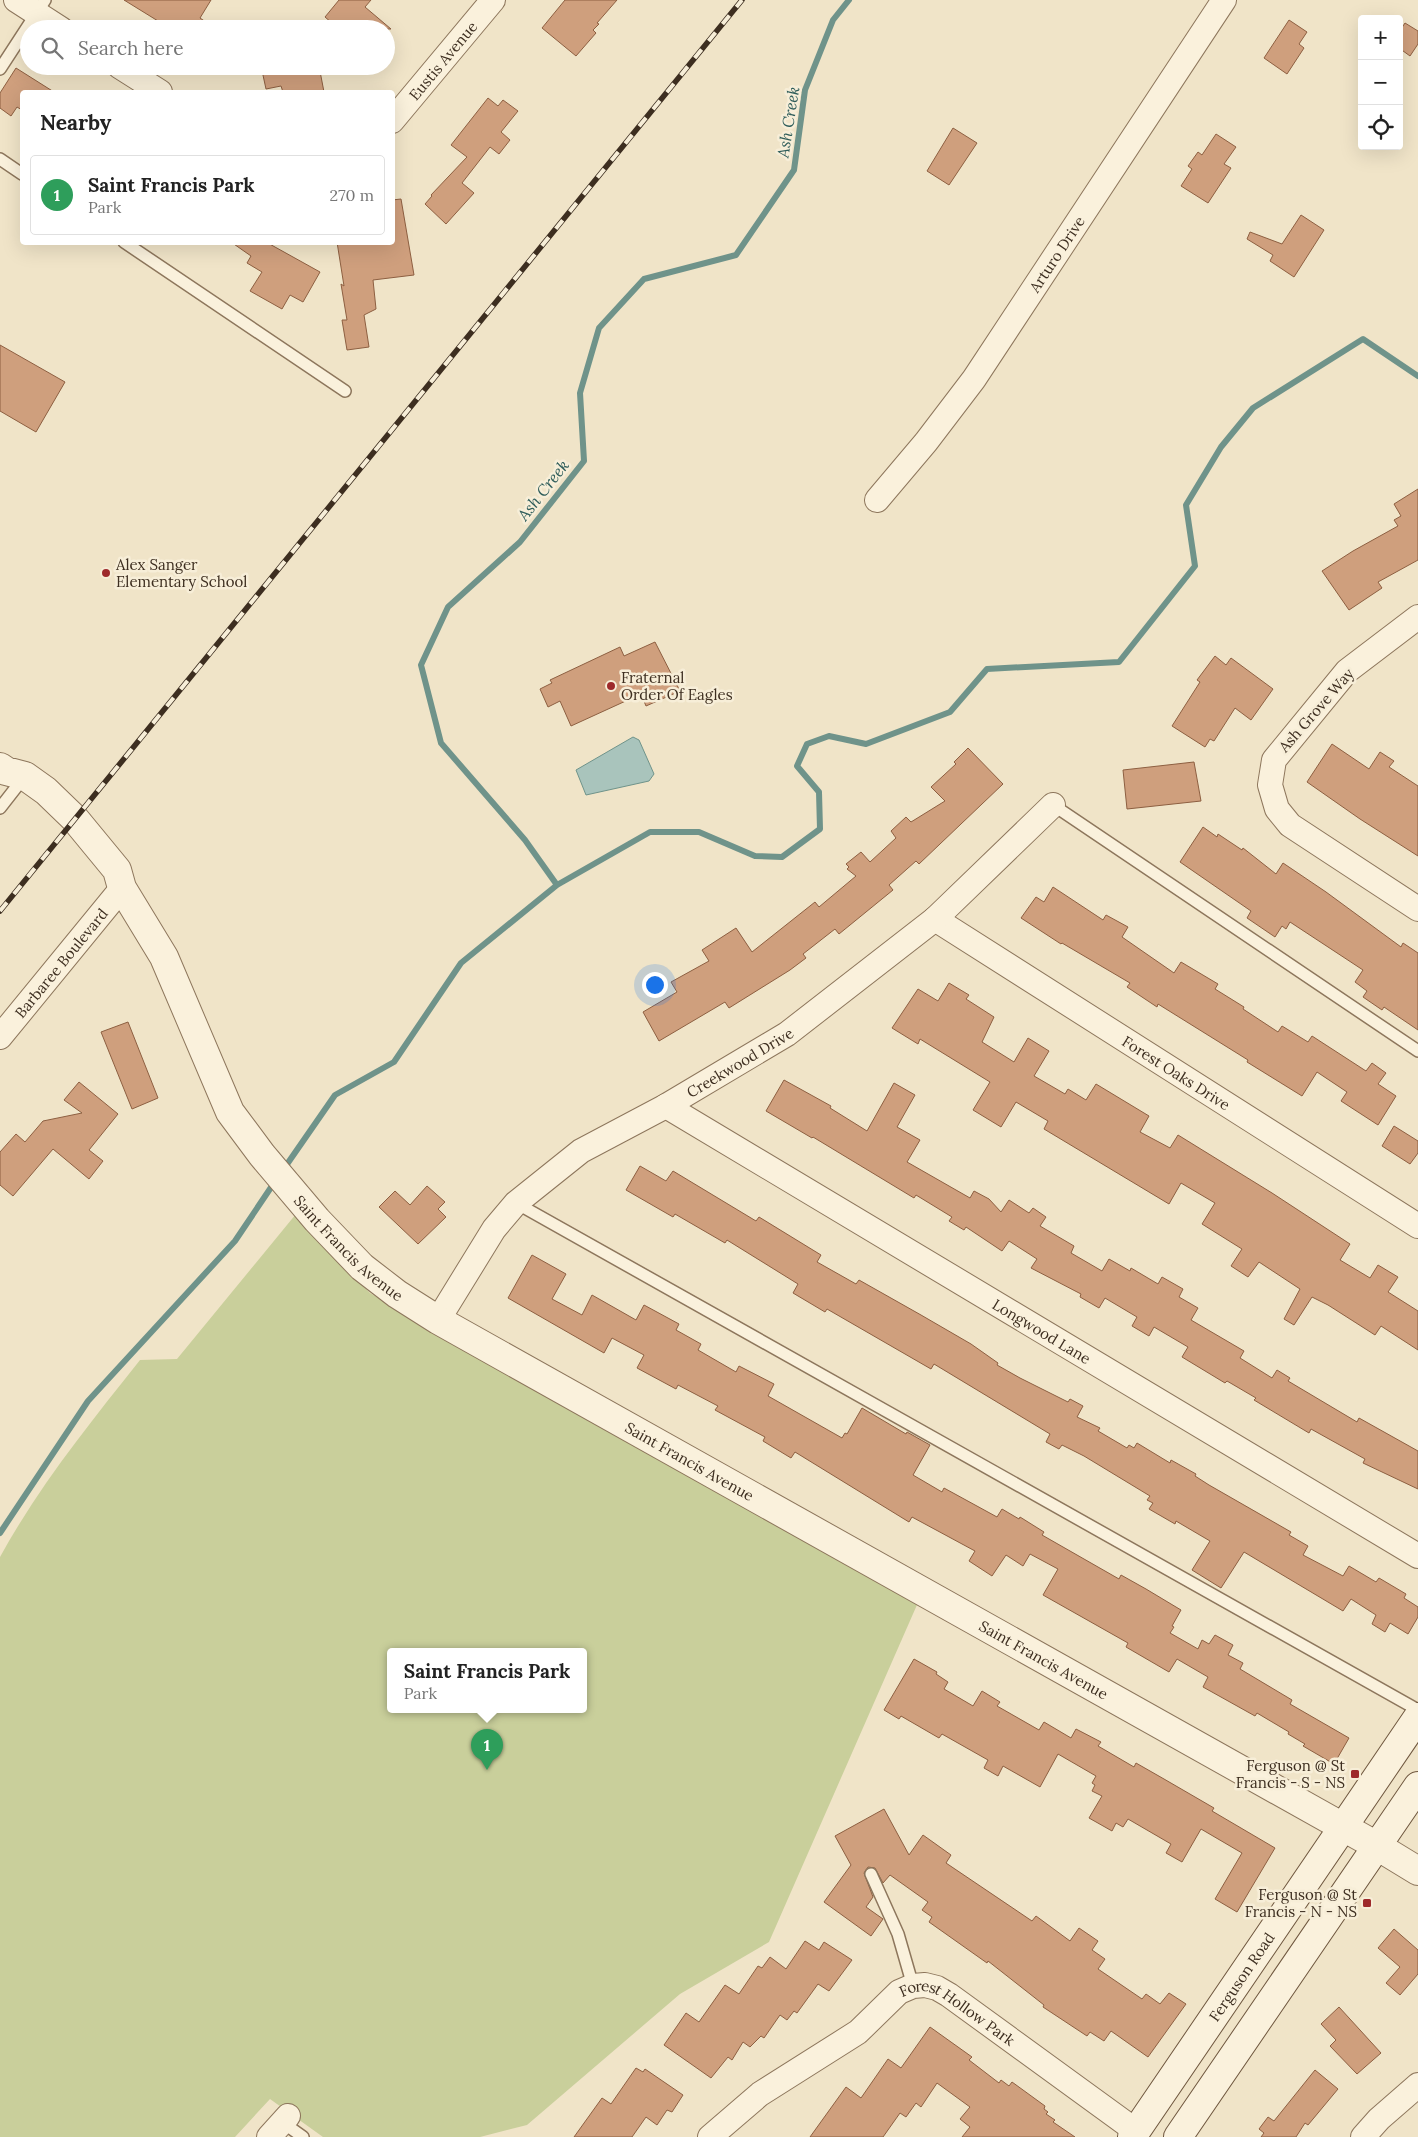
<!DOCTYPE html>
<html lang="en">
<head>
<meta charset="utf-8">
<style>
	body { margin:0; font-family:Lora,serif; background:#f2f2f2; color:#222 }
	.controls { position:absolute; right:15px; top:15px; display:grid; overflow:hidden; border-radius:5px; box-shadow:0 5px 20px #0002 }
	.controls button { width:45px; height:45px; display:grid; place-items:center; padding:0; border:0; border-bottom:1px solid #e0e0e0; background:#fff; color:#222; font:25px sans-serif }
	.you { position:absolute; left:654px; top:984px; width:18px; height:18px; margin:-12px; border:4px solid #fff; border-radius:50%; background:#1a73e8; box-shadow:0 0 0 8px #1a73e833 }
	.badge { display:grid; place-items:center; width:32px; height:32px; border-radius:50%; background:#9e2a2b; color:#fff; font-size:16px; font-weight:700 }
	.pin { position:absolute; translate:-50% -41px; filter:drop-shadow(0 1px 2px #0008) }
	.pin::after { content:''; position:absolute; top:26px; width:18px; height:15px; background:inherit; clip-path:polygon(0 0,100% 0,50% 100%) }
	.popup { position:absolute; left:387px; top:1648px; width:200px; height:65px; box-sizing:border-box; display:grid; place-content:center; border-radius:5px; background:#fff; filter:drop-shadow(0 1px 4px #0005); font-size:16px; white-space:nowrap; color:#767676 }
	.popup b { font-size:19px; color:#222 }
	.popup::after { content:''; position:absolute; left:50%; top:100%; margin-left:-10px; border:10px solid transparent; border-top-color:#fff }
	.list { margin:0; padding:0; list-style:none }
	h2 { display:flex; justify-content:space-between; align-items:center; height:65px; margin:0; padding:0 20px; font-size:21px }
	h2 small { font-size:16px; font-weight:400; color:#767676 }
	.list li { display:grid; grid-template-columns:32px 1fr auto; gap:15px; align-items:center; box-sizing:border-box; height:80px; margin:0 10px 10px; padding:0 10px; border:1px solid #e0e0e0; border-radius:5px }
	.list b { display:block; font-size:19px; white-space:nowrap }
	.list p { margin:0; font-size:16px; white-space:nowrap; color:#767676 }
	.list em { font-size:16px; font-style:normal; color:#767676 }
	.icon { flex:none; width:28px; height:28px; fill:none; stroke:currentColor; stroke-width:2; stroke-linecap:round; stroke-linejoin:round }
	.map { position:relative; flex:none; width:1418px; height:2137px; overflow:hidden }
	.search { position:absolute; background:#fff; box-shadow:0 5px 20px #0002; left:20px; top:20px; width:375px; height:55px; display:flex; align-items:center; gap:12px; box-sizing:border-box; padding:0 18px; border-radius:28px; color:#767676; font-size:19px }
	.panel { position:absolute; background:#fff; box-shadow:0 5px 20px #0002; left:20px; top:90px; width:375px; height:155px; border-radius:5px }
	.map>svg:first-child { display:block }
	.green { fill:#c9cf9b; fill-rule:evenodd }
	.water { fill:#a9c4bc; stroke:#6f938a }
	.lines { fill:none; stroke-linecap:round; stroke-linejoin:round }
	.stream { stroke:#6f938a; stroke-width:6 }
	.building { fill:#cf9f7d; stroke:#8d5f41 }
	.service-casing { stroke:#8d765c; stroke-width:14 }
	.minor-casing { stroke:#8d765c; stroke-width:26 }
	.tertiary-casing { stroke:#8d765c; stroke-width:30 }
	.secondary-casing { stroke:#6f573f; stroke-width:30 }
	.service { stroke:#faf1dc; stroke-width:11 }
	.minor { stroke:#faf1dc; stroke-width:24 }
	.tertiary { stroke:#faf1dc; stroke-width:28 }
	.secondary { stroke:#faf1dc; stroke-width:28 }
	.rail-casing { stroke:#3d2e20; stroke-width:5.5 }
	.rail { stroke:#f7eed8; stroke-width:4; stroke-dasharray:11; stroke-linecap:butt }
	.poi-dot { fill:#9e2a2b; stroke:#f7eed8; stroke-width:2 }
	.labels { text-anchor:middle; dominant-baseline:central; stroke-width:5; stroke-linejoin:round; paint-order:stroke }
	.street-label { font-size:15px; fill:#3d2e20; stroke:#f7eed8 }
	.poi-label { font-size:15px; fill:#3d2e20; stroke:#f7eed8; text-anchor:start }
	.water-label { font-size:16px; font-style:italic; fill:#2f5d5a; stroke:#f7eed8 }
</style>
</head>
<body>
<div class="map">
<svg width="1418" height="2137" viewBox="0 0 1418 2137">
	<rect width="100%" height="100%" fill="#f0e4c8"/>
	<!-- green -->
	<path class="green" d="M296 1214 321 1243 370 1293 423 1325 920 1598 769 1942 680 1994 527 2125 480 2137H323L270 2099 235 2137H0V1557C39 1486 90 1423 140 1360L177 1359ZM391 1651H583V1709H391Z"/>
	<!-- water -->
	<path class="water" d="M633 737 639 740 654 774 649 781 586 795 576 770Z"/>
	<g class="lines">
		<!-- stream -->
		<path class="stream" d="M557 885 525 840 441 743 421 665 448 607 520 542 584 461 580 393 599 328 644 279 736 255 794 170 805 90 833 20 849 0
			M283 1170 335 1095 394 1062 461 963 557 885 650 832H699L755 856 782 857 820 829 819 792 797 766 807 744 829 736 866 744 950 712 987 669 1119 662 1195 566 1186 505 1221 447 1253 408 1363 339 1418 376
			M0 1533 88 1401 235 1241 276 1180"/>
	</g>
	<!-- building -->
	<path class="building" d="M124 0H211L200 18 216 29H171Z
		M339 0H371L365 7 391 29H339L325 17Z
		M565 0H617L597 23 599 24 593 30 596 33 576 56 542 28Z
		M1289 20 1307 32 1299 44 1304 48 1287 74 1264 58Z
		M1405 23 1418 31V44L1410 56 1399 48V32Z
		M261 66H319L324 92H283L281 86 266 89Z
		M16 68 54 92H22V110L17 107 11 116 0 108V93Z
		M488 98 498 106 503 100 518 111 501 132 510 140 499 154 490 147 462 183 474 193 446 224 425 204 432 196 431 195 467 157 451 145Z
		M953 128 977 143 949 185 927 171Z
		M1216 134 1236 147 1224 164 1231 168 1208 203 1181 186 1192 169 1188 166 1198 152 1202 155Z
		M401 199 414 275 373 280 376 309 364 315 369 347 347 350 342 320H347L341 284 344 286 337 242H392V200Z
		M1301 215 1324 230 1294 277 1270 261 1273 255 1247 239 1250 232 1282 244Z
		M231 242H266L320 272 303 302 290 295 282 309 250 291 262 272 247 263 251 256Z
		M0 345 65 382 36 432 0 411Z
		M1418 489V560L1378 582 1382 588 1349 610 1322 571 1353 551 1398 526 1394 520 1401 516 1394 504Z
		M655 642 680 691 646 706 641 694 571 726 560 701 548 707 540 689 552 683 550 680 620 647 624 656Z
		M1215 656 1226 665 1231 658 1273 689 1251 720 1235 708 1214 741 1210 739 1205 747 1172 726 1200 682 1197 680Z
		M1332 744 1369 769 1380 752 1394 761 1389 767 1418 786V856L1360 819 1307 782Z
		M968 748 1003 784 919 864 916 861 889 885 893 890 839 934 835 929 803 954 806 958 790 970 729 1008 725 1002 659 1041 643 1012 677 992 671 982 709 961 702 950 736 928 752 952 815 902 819 907 856 876 847 869 849 867 846 864 861 852 870 862 896 838 891 831 906 817 911 822 945 801 931 787 956 764 954 762Z
		M1194 762 1201 801 1127 809 1123 770Z
		M1203 827 1217 837 1218 834 1242 850 1243 848 1276 874 1283 863 1326 892 1401 947 1403 943 1418 953V1030L1384 1007 1382 1010 1363 997 1367 991 1355 982 1363 970 1290 922 1286 929 1282 926 1275 937 1247 918 1251 911 1180 862Z
		M1053 887 1103 920 1106 915 1128 927 1122 937 1174 973 1181 962 1218 984 1215 989 1244 1007 1243 1009 1278 1032 1282 1026 1308 1042 1312 1036 1366 1071 1372 1063 1386 1073 1378 1084 1396 1096 1378 1125 1341 1101 1347 1092 1317 1072 1302 1096 1247 1062 1248 1060 1158 1004 1157 1007 1127 987 1130 983 1062 943 1061 944 1021 918 1036 897 1044 902Z
		M949 983 969 995 966 999 994 1017 982 1042 1014 1062 1028 1038 1049 1051 1034 1076 1065 1094 1068 1089 1086 1100 1096 1084 1149 1116 1140 1132 1170 1148 1178 1135 1272 1193 1350 1244 1340 1260 1370 1278 1378 1265 1398 1277 1388 1292 1418 1311V1350L1381 1326 1375 1335 1328 1305 1312 1297 1294 1325 1284 1319 1300 1289 1259 1262 1248 1277 1231 1266 1242 1249 1202 1224 1215 1203 1181 1183 1169 1204 1044 1129 1048 1121 1016 1102 1001 1127 973 1110 990 1082 920 1039 918 1044 892 1028 918 989 938 1001Z
		M128 1022 158 1098 132 1109 101 1032Z
		M784 1080 831 1106 830 1108 867 1131 894 1083 915 1095 897 1127 920 1140 907 1162 970 1198 974 1191 989 1199 1001 1212 1009 1200 1029 1213 1033 1208 1046 1217 1040 1226 1074 1246 1071 1253 1102 1271 1109 1259 1130 1271 1131 1268 1158 1284 1162 1277 1183 1289 1179 1297 1198 1308 1191 1320 1244 1351 1240 1358 1272 1378 1277 1370 1290 1378 1288 1381 1357 1422 1359 1418 1418 1451V1489L1363 1463 1365 1459 1311 1429 1309 1433 1254 1400 1256 1398 1227 1381 1225 1383 1182 1357 1188 1347 1154 1327 1149 1336 1132 1326 1137 1317 1105 1298 1099 1308 1080 1297 1081 1294 1031 1268 1037 1259 1009 1241 1002 1251 966 1227 964 1230 949 1221 952 1217 916 1195 914 1198 813 1137 812 1138 766 1111Z
		M79 1082 118 1114 89 1150 103 1161 89 1179 53 1149 13 1196 0 1185V1152L16 1134 25 1142 43 1121 82 1113 64 1100Z
		M1394 1126 1418 1141V1153L1410 1164 1382 1146Z
		M640 1166 666 1181 673 1171 756 1221 759 1217 821 1255 817 1262 856 1284 859 1280 921 1315 971 1344 998 1363 997 1365 1020 1378 1068 1402 1070 1399 1083 1406 1077 1417 1100 1428 1098 1431 1127 1448 1129 1445 1134 1448 1137 1443 1170 1463 1171 1460 1196 1474 1195 1476 1209 1485 1291 1532 1289 1535 1308 1546 1303 1555 1343 1576 1349 1566 1376 1582 1379 1578 1406 1594 1404 1598 1418 1607V1617L1408 1634 1390 1623 1385 1632 1372 1624 1376 1615 1351 1599 1343 1611 1244 1552 1221 1588 1192 1570 1210 1541 1176 1521 1175 1524 1149 1509 1153 1503 1147 1500 1150 1496 1084 1456 1062 1445 1059 1449 1046 1442 1050 1434 934 1364 931 1369 827 1309 825 1312 793 1293 798 1284 727 1240 725 1243 675 1214 673 1217 626 1190Z
		M427 1186 445 1202 438 1209 446 1217 418 1244 379 1207 395 1191 410 1205Z
		M532 1255 566 1274 552 1299 582 1315 592 1295 636 1320 644 1305 679 1324 676 1330 701 1344 698 1350 736 1372 739 1366 774 1384 768 1396 842 1438 845 1433 847 1434 862 1408 906 1434 907 1432 930 1445 913 1475 942 1492 944 1488 997 1517 1002 1509 1019 1519 1020 1517 1044 1532 1042 1535 1119 1579 1121 1575 1146 1589 1181 1610 1172 1626 1174 1627 1170 1633 1198 1649 1202 1640 1209 1644 1215 1635 1233 1645 1228 1655 1243 1663 1240 1669 1292 1700 1290 1704 1349 1738 1334 1764 1303 1746 1305 1744 1288 1734 1289 1732 1257 1713 1255 1716 1203 1687 1208 1677 1177 1659 1169 1672 1126 1647 1128 1643 1043 1595 1058 1569 1030 1554 1023 1566 1006 1555 992 1576 969 1561 975 1551 912 1517 909 1522 795 1452 791 1458 763 1441 765 1437 715 1410 718 1406 678 1385 676 1389 637 1368 644 1355 612 1338 604 1353 508 1298Z
		M914 1659 937 1672 936 1674 948 1682 944 1689 973 1706 982 1691 1000 1702 997 1706 1039 1730 1044 1722 1071 1738 1076 1729 1101 1742 1098 1746 1134 1767 1136 1763 1164 1779 1214 1808 1212 1811 1275 1848 1237 1912 1215 1899 1242 1853 1201 1829 1182 1862 1166 1853 1171 1844 1128 1819 1123 1827 1116 1823 1112 1831 1089 1818 1102 1796 1092 1791 1095 1785 1092 1783 1096 1776 1058 1754 1040 1787 1003 1766 998 1776 984 1768 988 1760 942 1734 939 1738 901 1716 899 1719 884 1710Z
		M884 1809 909 1855 923 1835 951 1855 946 1863 1032 1921 1036 1916 1070 1941 1079 1928 1098 1941 1092 1950 1105 1959 1098 1969 1142 1999 1146 1994 1160 2004 1169 1993 1186 2004 1148 2057 1111 2031 1104 2041 1090 2032 1087 2036 1043 2007 1044 2005 988 1961 987 1963 929 1922 932 1917 922 1910 928 1902 890 1875 883 1883 875 1868 868 1867 864 1873 873 1897 866 1907 883 1919 871 1936 824 1902 851 1865 835 1836Z
		M1394 1929 1418 1950V1974L1400 1995 1386 1983 1400 1967 1378 1948Z
		M805 1941 819 1950 824 1942 852 1960 829 1991 818 1984 797 2013 794 2011 787 2020 780 2015 764 2038 761 2036 750 2047 743 2042 732 2060 728 2057 711 2078 664 2045 686 2013 699 2022 725 1985 739 1994 758 1966 762 1968 770 1957 786 1969Z
		M1339 2007 1381 2053 1357 2074 1330 2046 1336 2040 1321 2024Z
		M930 2027 972 2057 969 2060 999 2083 1001 2080 1009 2086 1012 2082 1045 2106 1044 2109 1048 2112 1046 2114 1055 2120 1053 2122 1075 2137H962L970 2127 960 2119 970 2107 937 2083 921 2107 916 2103 906 2117 900 2113 883 2137H810L846 2087 861 2098 888 2059 901 2068Z
		M636 2068 643 2072 645 2069 683 2095 672 2112 667 2110 657 2125 646 2117 632 2137H574L602 2098 611 2104Z
		M1315 2070 1338 2089 1308 2125 1305 2123 1296 2137H1261L1264 2133 1259 2129 1268 2117 1274 2121Z"/>
	<g class="lines">
		<defs>
			<path id="service" d="M0 69 45 0
				M0 159 22 174
				M124 242 345 391
				M1053 805 1418 1051
				M0 808 25 776
				M516 1203 1418 1710
				M871 1874 898 1934 913 1986
				M282 2122 303 2137"/>
			<g id="minor">
				<path d="M16 0 61 29"/>
				<path d="M119 66 160 92"/>
				<path id="s1" d="M392 121 493 0"/>
				<path id="s2" d="M877 500 926 442 974 379 1224 0"/>
				<path d="M1418 617 1347 671 1274 760 1270 785 1277 809 1290 825 1418 909"/>
				<path id="s3" d="M935 919 1418 1226"/>
				<path id="s4" d="M0 1037 122 888"/>
				<path id="s5" d="M666 1106 1418 1556"/>
				<path id="s6" d="M438 1320 494 1229 516 1203 581 1151 666 1106 787 1034 935 919 1053 805"/>
				<path d="M269 2137 288 2116"/>
				<path id="s7" d="M710 2137 760 2094 858 2032 899 1992 913 1986 925 1985 937 1988 949 1995 1136 2131"/>
				<path d="M1363 2137 1379 2119 1418 2085"/>
			</g>
			<g id="tertiary">
				<path id="s8" d="M0 767 6 771 25 776 46 791 75 819 117 870 122 888 164 957 230 1112 262 1155 317 1220 362 1267 397 1294 438 1320 1377 1846 1418 1871"/>
			</g>
			<g id="secondary">
				<path id="s9" d="M1132 2137 1418 1717"/>
				<path d="M1178 2137 1418 1786"/>
			</g>
		</defs>
		<!-- service casing -->
		<use href="#service" class="service-casing"/>
		<!-- minor casing -->
		<use href="#minor" class="minor-casing"/>
		<!-- tertiary casing -->
		<use href="#tertiary" class="tertiary-casing"/>
		<!-- secondary casing -->
		<use href="#secondary" class="secondary-casing"/>
		<!-- service -->
		<use href="#service" class="service"/>
		<!-- minor -->
		<use href="#minor" class="minor"/>
		<!-- tertiary -->
		<use href="#tertiary" class="tertiary"/>
		<!-- secondary -->
		<use href="#secondary" class="secondary"/>
		<defs>
			<path id="rail" d="M0 911 742 0"/>
		</defs>
		<!-- rail casing -->
		<use href="#rail" class="rail-casing"/>
		<!-- rail -->
		<use href="#rail" class="rail"/>
	</g>
	<!-- markers -->
	<g class="poi-dot">
		<circle cx="106" cy="573" r="5"/>
		<circle cx="611" cy="686" r="5"/>
		<rect x="1350" y="1769" width="10" height="10" rx="2.5"/>
		<rect x="1362" y="1898" width="10" height="10" rx="2.5"/>
	</g>
	<g class="labels">
		<!-- street labels -->
		<g class="street-label">
			<text stroke="none"><textPath href="#s1" startOffset="79">Eustis Avenue</textPath></text>
			<text stroke="none"><textPath href="#s2" startOffset="305">Arturo Drive</textPath></text>
			<text transform="translate(1316 710) rotate(-49)">Ash Grove Way</text>
			<text stroke="none"><textPath href="#s4" startOffset="96">Barbaree Boulevard</textPath></text>
			<text stroke="none"><textPath href="#s6" startOffset="406">Creekwood Drive</textPath></text>
			<text stroke="none"><textPath href="#s3" startOffset="286">Forest Oaks Drive</textPath></text>
			<text stroke="none"><textPath href="#s8" startOffset="608">Saint Francis Avenue</textPath></text>
			<text stroke="none"><textPath href="#s5" startOffset="438">Longwood Lane</textPath></text>
			<text stroke="none"><textPath href="#s8" startOffset="1012">Saint Francis Avenue</textPath></text>
			<text stroke="none"><textPath href="#s8" startOffset="1418">Saint Francis Avenue</textPath></text>
			<text stroke="none"><textPath href="#s9" startOffset="194">Ferguson Road</textPath></text>
			<text stroke="none"><textPath href="#s7" startOffset="306">Forest Hollow Park</textPath></text>
		</g>
		<!-- poi labels -->
		<g class="poi-label">
			<text x="116" y="564">Alex Sanger<tspan x="116" dy="17">Elementary School</tspan></text>
			<text x="621" y="677">Fraternal<tspan x="621" dy="17">Order Of Eagles</tspan></text>
			<text x="1345" y="1765" text-anchor="end">Ferguson @ St<tspan x="1345" dy="17">Francis - S - NS</tspan></text>
			<text x="1357" y="1894" text-anchor="end">Ferguson @ St<tspan x="1357" dy="17">Francis - N - NS</tspan></text>
		</g>
		<!-- water labels -->
		<g class="water-label">
			<text transform="translate(788 122) rotate(-81)">Ash Creek</text>
			<text transform="translate(543 490) rotate(-52)">Ash Creek</text>
		</g>
	</g>
</svg>
<div class="controls">
<button>+</button>
<button>−</button>
<button><svg class="icon" aria-label="locate" viewBox="0 0 24 24"><circle cx="12" cy="12" r="6"/><path d="M12 2v4M12 18v4M2 12h4M18 12h4"/></svg></button>
</div>
<div class="you"></div>
<div class="pin badge" style="left:487px;top:1770px;background:#2e9e5b">1</div>
<div class="popup"><b>Saint Francis Park</b>Park</div>
<div class="search"><svg class="icon" aria-label="search" viewBox="0 0 24 24"><circle cx="10" cy="10" r="6"/><path d="M15 15l6 6"/></svg>Search here</div>
<section class="panel">
<h2>Nearby<small></small></h2>
<ul class="list">
<li><span class="badge" style="background:#2e9e5b">1</span><div><b>Saint Francis Park</b><p>Park</p></div><em>270 m</em></li>
</ul>
</section>
</div>
</body>
</html>
